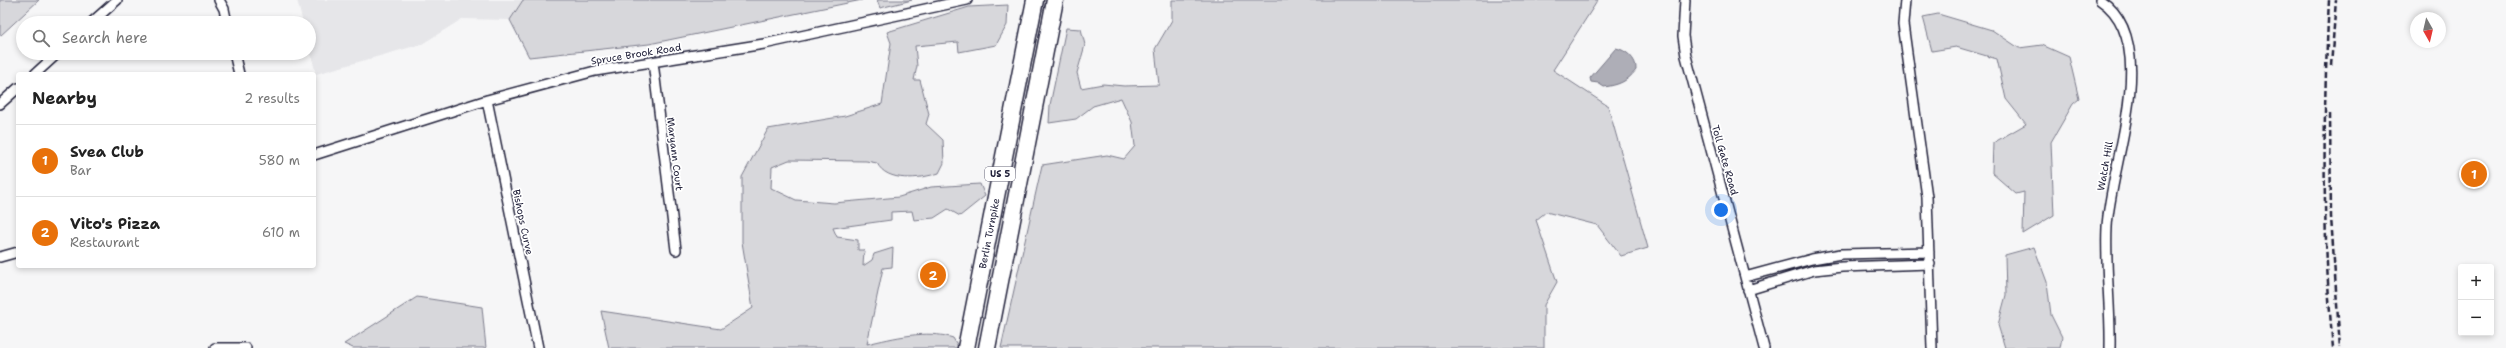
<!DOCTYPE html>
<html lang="en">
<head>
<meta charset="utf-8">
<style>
	body { margin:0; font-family:"Shantell Sans",sans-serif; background:#f6f6f6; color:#222 }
	.controls { position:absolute; right:12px; bottom:12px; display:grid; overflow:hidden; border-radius:4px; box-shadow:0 2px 6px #0003 }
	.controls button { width:36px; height:36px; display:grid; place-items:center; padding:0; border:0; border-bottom:1px solid #e0e0e0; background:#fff; color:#222; font:20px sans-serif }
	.compass { position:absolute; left:2410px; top:12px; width:36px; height:36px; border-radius:50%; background:#fff; box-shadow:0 2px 6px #0003; rotate:172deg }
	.you { position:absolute; left:1721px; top:210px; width:14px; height:14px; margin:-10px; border:3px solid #fff; border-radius:50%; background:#1a73e8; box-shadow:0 0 0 6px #1a73e833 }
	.badge { display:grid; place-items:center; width:26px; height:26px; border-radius:50%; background:#ea580c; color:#fff; font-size:13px; font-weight:700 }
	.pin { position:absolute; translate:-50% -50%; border:2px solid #fff; box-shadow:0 1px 4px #0006 }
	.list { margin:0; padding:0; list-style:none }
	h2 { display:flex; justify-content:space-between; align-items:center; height:52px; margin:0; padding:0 16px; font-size:17px }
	h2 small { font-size:13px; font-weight:400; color:#767676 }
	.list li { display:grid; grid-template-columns:26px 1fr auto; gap:12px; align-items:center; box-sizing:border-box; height:72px; padding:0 16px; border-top:1px solid #e0e0e0 }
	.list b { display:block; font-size:15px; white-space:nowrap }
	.list p { margin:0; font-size:13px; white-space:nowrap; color:#767676 }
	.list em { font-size:13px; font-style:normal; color:#767676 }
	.icon { flex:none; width:22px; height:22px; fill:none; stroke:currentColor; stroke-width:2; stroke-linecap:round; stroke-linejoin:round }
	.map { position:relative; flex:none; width:2506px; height:348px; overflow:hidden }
	.search { position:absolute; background:#fff; box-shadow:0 2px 6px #0003; left:16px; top:16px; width:300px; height:44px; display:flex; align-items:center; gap:10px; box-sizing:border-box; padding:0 14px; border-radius:22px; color:#767676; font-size:15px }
	.panel { position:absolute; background:#fff; box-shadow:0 2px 6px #0003; left:16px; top:72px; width:300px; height:196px; border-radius:4px }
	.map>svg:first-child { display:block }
	.built { fill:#e6e6e9 }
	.green { fill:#d7d7db; stroke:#7c7c8b }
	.water { fill:#aeaeb7; stroke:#767685 }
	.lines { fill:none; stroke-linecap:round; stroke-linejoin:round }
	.street-casing { stroke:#22223b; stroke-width:12 }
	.highway-casing { stroke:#22223b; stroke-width:19 }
	.street { stroke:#fff; stroke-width:9 }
	.highway { stroke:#fff; stroke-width:16 }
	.rail { stroke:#22223b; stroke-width:2.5; stroke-dasharray:6 3; stroke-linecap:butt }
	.labels { text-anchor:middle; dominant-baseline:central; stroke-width:3.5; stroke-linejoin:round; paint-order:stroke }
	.shield { fill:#fff; stroke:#646476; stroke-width:1 }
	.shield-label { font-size:9px; font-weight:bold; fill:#22223b }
	.street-label { font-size:10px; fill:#22223b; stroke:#fff }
</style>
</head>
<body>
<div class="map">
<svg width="2506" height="348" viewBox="0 0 2506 348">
	<rect width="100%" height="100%" fill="#f6f6f7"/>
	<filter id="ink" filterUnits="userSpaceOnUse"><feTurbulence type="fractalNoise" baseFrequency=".025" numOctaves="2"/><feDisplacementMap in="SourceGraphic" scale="8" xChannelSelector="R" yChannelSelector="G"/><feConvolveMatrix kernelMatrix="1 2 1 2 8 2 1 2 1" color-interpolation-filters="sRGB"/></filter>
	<g filter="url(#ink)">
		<!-- built -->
		<path class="built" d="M297 0H523L510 20 462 19 422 44 316 74 309 47V23H303Z"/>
		<!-- green -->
		<path class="green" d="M0 0H39L0 36Z
			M523 0H862L649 44 529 57 510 20Z
			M877 0H912L880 8Z
			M1172 0H1598L1553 70 1608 106 1648 248 1621 256 1597 225 1546 212 1536 220 1557 282 1544 305V348H1001L1042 165 1107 155 1124 159 1135 146 1132 122 1121 98 1093 106 1076 119 1049 123 1050 105 1066 28 1081 29 1085 45 1077 73 1081 88 1103 84 1124 86 1159 85 1155 49 1172 20Z
			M1008 5 1007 25 996 45 959 52 958 42 915 46 917 66 914 80H920L929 114 926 124 943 140 944 163 939 173C920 179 887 183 877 163L866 161 789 160 772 167 771 188 796 200 834 203 899 197 931 187 980 184 985 196 960 216 948 209 934 218 914 220 912 211 891 212V220L833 228 837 237 858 240V250H864L863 266 872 260 874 254 893 248 892 267 883 268 867 344C893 338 927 329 953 338L959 348H609L601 311 721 329 753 308 742 242V177L768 129 845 116 882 104 891 43 887 32 969 7Z
			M1938 14 1992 30 2019 48 2042 45 2069 57 2079 99 2073 104 2051 142 2054 215 2023 234 2024 192 2016 194 1992 173 1993 143 2026 124 2006 99 1997 59 1956 47 1932 51 1923 17Z
			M2034 247 2047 282 2051 315 2062 337 2060 348H2005L1998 325 2006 295 2005 255Z
			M417 297 482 307 486 348H353L344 344Z"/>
		<!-- water -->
		<path class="water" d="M1616 48C1626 50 1637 59 1636 70 1627 82 1618 85 1604 87L1598 83 1591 82 1590 78Z"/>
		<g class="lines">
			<defs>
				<path id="street" d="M219 0 224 9 227 23
					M1685 0 1683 36 1686 56 1764 348
					M1905 0 1903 24 1927 197 1932 348
					M2100 0C2163 41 2110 164 2107 227 2105 267 2111 308 2110 348
					M91 23 117 0
					M234 53 239 74
					M653 62 676 250
					M35 74 58 53
					M487 100 538 348
					M0 104 18 88
					M314 155 487 100 595 71 764 44 967 0
					M0 257 18 252
					M1745 277 1812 259 1841 254 1929 252
					M1748 290 1814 270 1842 267 1930 264
					M215 348H246"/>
				<g id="highway">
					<path id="s1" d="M966 348 1035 0"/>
					<path d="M987 348 1055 0"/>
				</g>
			</defs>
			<!-- street casing -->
			<use href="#street" class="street-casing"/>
			<!-- highway casing -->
			<use href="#highway" class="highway-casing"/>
			<!-- street -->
			<use href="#street" class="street"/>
			<!-- highway -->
			<use href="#highway" class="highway"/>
			<!-- rail -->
			<path class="rail" d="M2329 0C2323 117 2322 232 2333 348
				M2331 66 2336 0
				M2330 114 2331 217 2340 348"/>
		</g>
	</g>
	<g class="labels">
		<!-- shield labels -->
		<rect class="shield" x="985" y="167" width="30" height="14" rx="3"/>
		<g class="shield-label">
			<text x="1000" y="174">US 5</text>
		</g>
		<!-- street labels -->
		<g class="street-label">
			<text transform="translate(636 54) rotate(-9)">Spruce Brook Road</text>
			<text transform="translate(675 154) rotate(83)">Maryann Court</text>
			<text transform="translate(1725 160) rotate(74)">Toll Gate Road</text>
			<text transform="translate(2105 166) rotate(-80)">Watch Hill</text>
			<text transform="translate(523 222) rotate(78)">Bishops Curve</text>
			<text stroke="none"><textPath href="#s1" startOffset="117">Berlin Turnpike</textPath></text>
		</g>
	</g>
</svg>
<div class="controls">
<button>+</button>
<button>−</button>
</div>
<svg class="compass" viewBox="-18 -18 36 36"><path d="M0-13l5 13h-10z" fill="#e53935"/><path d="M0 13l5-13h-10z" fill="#767676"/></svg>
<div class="you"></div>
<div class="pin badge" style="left:2474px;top:174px;background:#e8710a">1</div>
<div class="pin badge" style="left:933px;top:275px;background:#e8710a">2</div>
<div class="search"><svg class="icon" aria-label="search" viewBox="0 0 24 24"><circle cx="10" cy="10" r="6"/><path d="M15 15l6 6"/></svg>Search here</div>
<section class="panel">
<h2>Nearby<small>2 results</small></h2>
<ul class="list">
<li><span class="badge" style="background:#e8710a">1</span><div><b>Svea Club</b><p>Bar</p></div><em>580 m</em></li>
<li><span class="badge" style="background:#e8710a">2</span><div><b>Vito's Pizza</b><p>Restaurant</p></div><em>610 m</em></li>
</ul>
</section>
</div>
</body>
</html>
